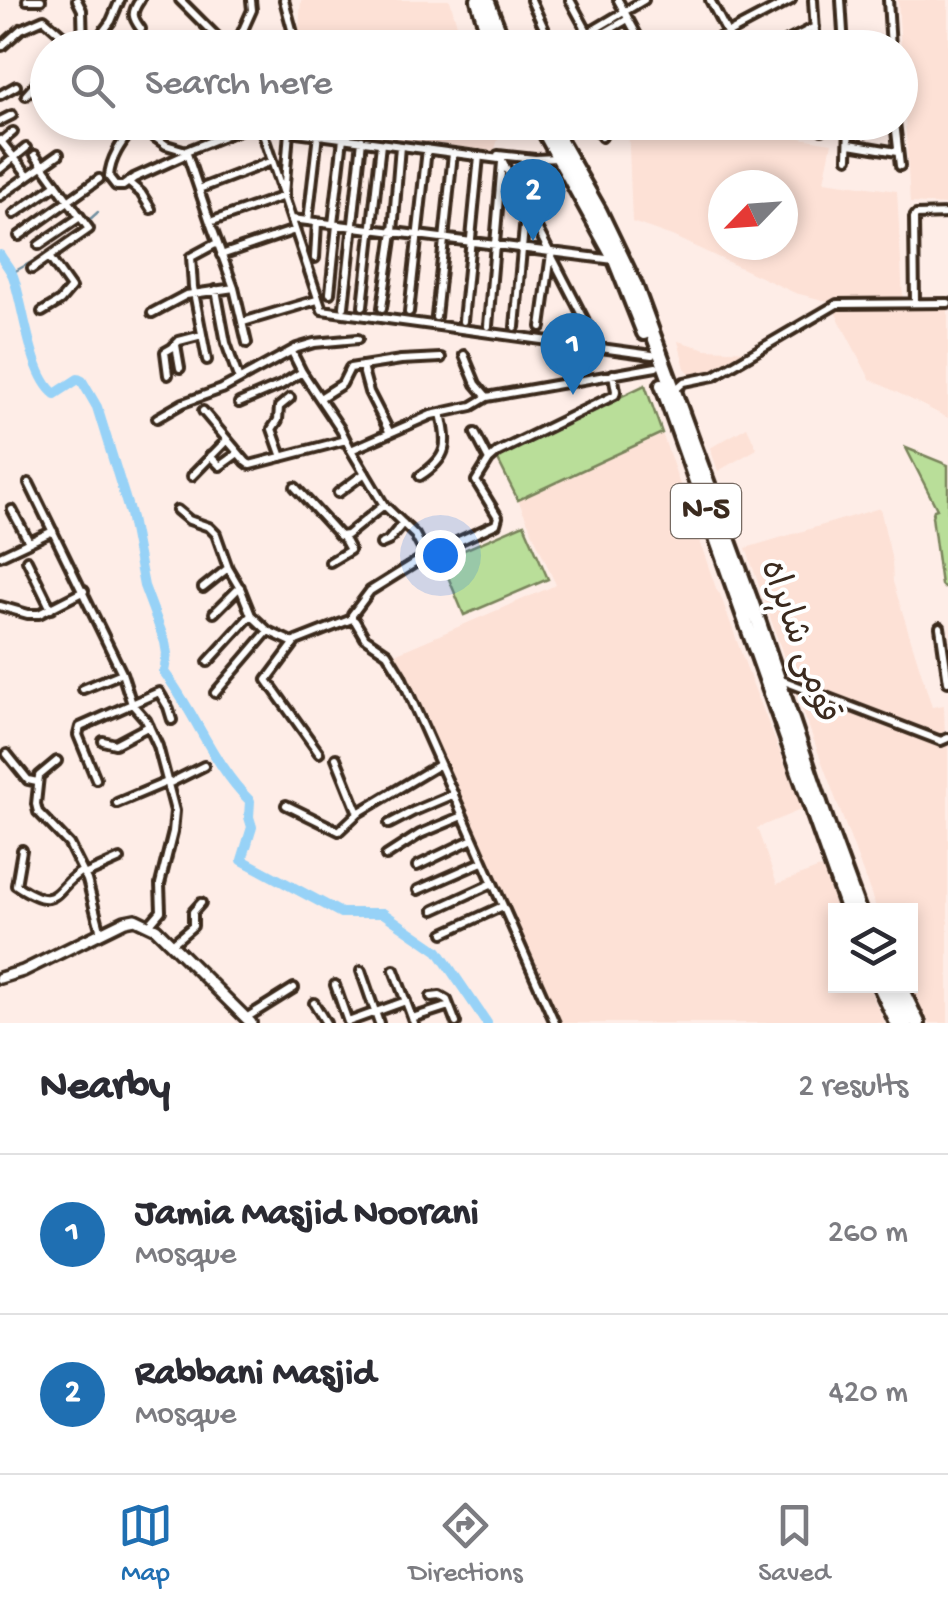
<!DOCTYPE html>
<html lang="en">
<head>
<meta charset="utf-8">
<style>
	body { margin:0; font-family:"Gochi Hand","Playpen Sans Arabic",sans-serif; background:#f7f7f7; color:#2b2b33 }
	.controls { position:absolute; right:30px; bottom:30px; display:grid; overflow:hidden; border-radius:0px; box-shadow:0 5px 15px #0003 }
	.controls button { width:90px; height:90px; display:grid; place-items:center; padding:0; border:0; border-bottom:2px solid #e1e1e2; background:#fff; color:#2b2b33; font:50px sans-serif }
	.compass { position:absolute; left:708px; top:170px; width:90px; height:90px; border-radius:50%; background:#fff; box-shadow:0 5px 15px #0003; rotate:245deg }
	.you { position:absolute; left:440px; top:555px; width:35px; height:35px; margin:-25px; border:8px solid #fff; border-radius:50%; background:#1a73e8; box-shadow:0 0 0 15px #1a73e833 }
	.badge { display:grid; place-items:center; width:65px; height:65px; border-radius:50%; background:#1f6fb2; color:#fff; font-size:32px; font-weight:700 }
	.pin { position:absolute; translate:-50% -82px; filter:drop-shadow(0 2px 5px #0008) }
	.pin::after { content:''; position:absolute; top:52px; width:35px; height:30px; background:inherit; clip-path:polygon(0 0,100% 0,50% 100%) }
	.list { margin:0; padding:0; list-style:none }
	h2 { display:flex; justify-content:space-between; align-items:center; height:130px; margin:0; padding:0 40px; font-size:42px }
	h2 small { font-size:32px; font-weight:400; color:#7c7c81 }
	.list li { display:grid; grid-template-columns:65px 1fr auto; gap:30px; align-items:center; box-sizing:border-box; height:160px; padding:0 40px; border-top:2px solid #e1e1e2 }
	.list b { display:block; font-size:38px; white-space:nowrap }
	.list p { margin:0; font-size:32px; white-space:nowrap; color:#7c7c81 }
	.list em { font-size:32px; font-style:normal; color:#7c7c81 }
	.icon { flex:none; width:55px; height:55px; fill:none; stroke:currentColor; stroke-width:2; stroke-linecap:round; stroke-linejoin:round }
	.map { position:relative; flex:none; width:948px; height:1023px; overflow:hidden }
	.search { position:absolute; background:#fff; box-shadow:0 5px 15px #0003; left:30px; right:30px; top:30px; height:110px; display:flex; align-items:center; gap:25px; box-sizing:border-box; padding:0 35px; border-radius:55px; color:#7c7c81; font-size:38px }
	.sheet { height:450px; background:#fff }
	nav { display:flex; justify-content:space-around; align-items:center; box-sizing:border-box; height:140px; border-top:2px solid #e1e1e2; background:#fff; font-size:28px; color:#7c7c81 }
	nav a { display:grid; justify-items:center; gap:5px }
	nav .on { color:#1f6fb2 }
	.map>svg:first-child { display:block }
	.built { fill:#fde1d6; fill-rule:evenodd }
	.green { fill:#b9de99; stroke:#7a845c; stroke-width:2.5 }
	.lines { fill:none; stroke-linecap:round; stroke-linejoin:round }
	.stream { stroke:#728fa0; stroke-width:2.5 }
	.river { stroke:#97d2f7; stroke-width:10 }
	.street-casing { stroke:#3b2a1e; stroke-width:14 }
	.secondary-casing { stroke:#3b2a1e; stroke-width:16 }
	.highway-casing { stroke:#3b2a1e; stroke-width:20 }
	.street { stroke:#fff; stroke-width:6 }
	.secondary { stroke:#fff; stroke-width:9 }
	.highway { stroke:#fff; stroke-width:12 }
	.labels { text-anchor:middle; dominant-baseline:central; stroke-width:8; stroke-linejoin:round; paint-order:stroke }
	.shield { fill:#fff; stroke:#766a62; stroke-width:2.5 }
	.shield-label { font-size:32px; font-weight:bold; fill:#3b2a1e }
	.street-label { font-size:35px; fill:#3b2a1e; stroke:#fff }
</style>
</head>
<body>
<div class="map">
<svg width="948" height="1023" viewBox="0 0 948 1023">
	<rect width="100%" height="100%" fill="#feede7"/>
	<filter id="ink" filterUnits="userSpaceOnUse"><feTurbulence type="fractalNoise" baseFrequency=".01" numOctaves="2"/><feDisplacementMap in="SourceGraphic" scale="20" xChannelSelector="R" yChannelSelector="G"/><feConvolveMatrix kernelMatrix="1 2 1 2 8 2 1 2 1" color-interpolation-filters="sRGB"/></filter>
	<g filter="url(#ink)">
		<!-- built -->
		<path class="built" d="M301 0H450L457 25 467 47H298Z
			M898 0H948V205L910 203Z
			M311 123H503L494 152 313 126Z
			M628 123H708L832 143 824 181 897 191 903 299 827 301 795 293 672 236 632 222ZM723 185H783V245H723Z
			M948 305V418L870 379 835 312 840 307Z
			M678 341 706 349 752 351 716 371 693 377 685 368Z
			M747 427 757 449 718 471 710 448Z
			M662 433 717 591 720 594 751 680 803 809 757 828 777 884 820 868 823 870 837 910 836 986H868L885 1023H557L395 654 556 585 518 500Z
			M880 508 892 561 893 582 932 707 944 705 945 735 941 737 792 680 746 548Z
			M794 687 939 745 948 744V1023H926L908 986H910V911L877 910Z"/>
		<!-- green -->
		<path class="green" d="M645 385 662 433 518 500 496 456Z
			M906 448 948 465V587L944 588 941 585 932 516 934 510 937 509Z
			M524 524 548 579 464 615 441 560Z"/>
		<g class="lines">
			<!-- stream -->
			<path class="stream" d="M88 221 98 212
				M12 273 49 252 84 227"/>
			<!-- river -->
			<path class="river" d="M0 255C4 262 10 268 13 276 24 306 30 375 55 394L78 379 82 381 97 407 130 514 144 586 165 642 167 654 164 672C195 712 213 765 250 801L249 817 252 827 242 860 341 913H383L438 951 487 1023"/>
			<defs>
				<path id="street" d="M27 0H41
					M77 0 82 10 83 48
					M140 0C131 13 132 17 141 29
					M180 0 228 48
					M284 0 293 33
					M531 0 553 48
					M570 0 596 48
					M618 0 644 48
					M710 0 735 48
					M813 0 816 48
					M841 0 844 48
					M888 0 891 48
					M2 46 21 29 44 19 70 42 81 40
					M91 48 111 21 120 0
					M235 48 252 10 251 0
					M563 48 644 0
					M578 48 628 19
					M700 48 791 0
					M774 48 815 27
					M0 95 16 86
					M26 95 48 70
					M0 121 12 115
					M133 122 166 145 186 151 259 122 322 310 652 355
					M259 122 293 127
					M594 122 602 137
					M822 122V130
					M895 122 900 166
					M135 125C123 141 110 157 109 177L116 186H123L134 178 187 154
					M0 140 28 175
					M1 142 13 132
					M850 144 897 152
					M186 151 210 222 284 196 289 131 499 159 502 160 596 342
					M498 155 535 159 558 158
					M848 158 849 122
					M0 169 26 148
					M128 182 141 193 151 209
					M199 189 272 161
					M0 196 59 154
					M14 214 56 185
					M292 219 614 260
					M308 221 318 134
					M210 222 234 288 247 343
					M333 224 343 138
					M19 236 99 179
					M39 245 80 217
					M221 255 295 230
					M315 258 317 222
					M32 269 89 229 35 155
					M216 290 226 343 239 380
					M330 293 337 225
					M915 303 914 218 916 215 948 214
					M363 306 381 144
					M344 307 362 140
					M382 308 393 232 400 146
					M42 312 60 301 71 288 49 257
					M409 312 427 149
					M152 313 186 295 234 288
					M436 317 453 153
					M463 321 479 156
					M243 322 317 300
					M488 326 502 162
					M515 327 526 205
					M541 327 551 254
					M176 345 180 368
					M292 352 302 372 341 430 351 450 384 505 415 535 426 556
					M464 355 476 384 487 397
					M207 360 193 287 191 257 217 243
					M362 366 369 392 390 433
					M168 375 165 352 172 348 179 341 202 335
					M674 391 684 382 714 376 837 304 948 303
					M320 398 342 384 350 368 401 360 441 358
					M239 403 281 385 302 372
					M203 411 246 462 250 465 346 440
					M157 418 183 403 222 389 297 348 314 343 358 339
					M475 433 489 460
					M351 450 431 415 472 406 487 397 656 367
					M210 456 220 466 238 453
					M282 457 272 429 278 420 279 407 290 398
					M192 476 227 440
					M420 476C449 457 448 445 441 413
					M29 483 122 673 132 704 146 720 158 746 175 811 173 832 160 884 161 911 149 925
					M295 487 340 536 347 535 384 505
					M338 493 365 473
					M12 510 29 542
					M177 510 189 520 209 527 216 534 228 568 241 590 251 615 268 631 294 643
					M381 544 388 541 403 523
					M0 556 53 531
					M27 560 51 609
					M330 562 350 550 343 537
					M203 588 228 568
					M0 606 28 614H39L84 591
					M214 613 240 587
					M940 627 948 682
					M208 662 251 615
					M779 679 941 741 948 738
					M83 689 122 673
					M215 693 268 631
					M103 741 115 744 149 726
					M319 753 267 680 296 641 352 619
					M7 754 28 780 37 782
					M336 758 358 813
					M57 761 39 776 36 804 38 812 69 844 87 880 101 933
					M96 779 78 735 80 727 159 692 168 707 172 720
					M168 784 204 766
					M117 803 167 782
					M286 805 339 831 358 813 440 764
					M389 824 414 811 454 794
					M22 850 16 885C60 914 52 889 82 871
					M386 856 420 834 463 816
					M417 866 473 839
					M84 875 120 859
					M418 890 482 862
					M434 910 493 883
					M444 933 503 906
					M172 944 193 926V912L201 903
					M394 970 414 1023
					M361 971 379 1023
					M335 985 348 1022
					M431 997 440 996 447 1000 456 1023
					M314 1003 326 1023
					M246 1018 294 988
					M412 1018 449 1006
					M348 1022 406 1001
					M555 1023 401 676 387 653 365 638 355 621 352 619V615L370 591 426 556 496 524 498 517 476 481 489 460 498 452 615 395 616 391 613 374"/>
				<path id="secondary" d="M0 978 23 971 125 921 135 919 156 929 251 1023"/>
				<path id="highway" d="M478 0 485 24 497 48
					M487 0 499 31 508 48
					M539 122 615 260 644 333
					M549 122 600 212 635 285 759 623 830 832 859 911
					M662 385 848 911
					M880 986 897 1023
					M890 986 907 1023
					M900 986 918 1023"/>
			</defs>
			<!-- street casing -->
			<use href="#street" class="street-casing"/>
			<!-- secondary casing -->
			<use href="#secondary" class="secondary-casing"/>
			<!-- highway casing -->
			<use href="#highway" class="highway-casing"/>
			<!-- street -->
			<use href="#street" class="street"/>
			<!-- secondary -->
			<use href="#secondary" class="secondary"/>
			<!-- highway -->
			<use href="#highway" class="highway"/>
		</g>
	</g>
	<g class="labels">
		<!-- shield labels -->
		<rect class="shield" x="671" y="484" width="70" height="54" rx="8"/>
		<g class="shield-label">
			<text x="706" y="511">N-5</text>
		</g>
		<!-- street labels -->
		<g class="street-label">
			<text transform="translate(797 642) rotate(70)">قومی شاہراہ</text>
		</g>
	</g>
</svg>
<div class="controls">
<button><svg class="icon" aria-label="layers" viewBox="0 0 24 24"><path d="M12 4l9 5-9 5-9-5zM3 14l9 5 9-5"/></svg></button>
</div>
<svg class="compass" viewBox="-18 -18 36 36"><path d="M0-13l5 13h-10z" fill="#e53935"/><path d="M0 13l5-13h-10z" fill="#7c7c81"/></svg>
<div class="you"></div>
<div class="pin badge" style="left:573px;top:395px">1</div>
<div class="pin badge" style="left:533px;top:241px">2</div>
<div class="search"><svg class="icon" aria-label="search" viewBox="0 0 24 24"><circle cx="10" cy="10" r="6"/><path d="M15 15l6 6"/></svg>Search here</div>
</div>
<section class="sheet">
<h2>Nearby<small>2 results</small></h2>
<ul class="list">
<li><span class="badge">1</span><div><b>Jamia Masjid Noorani</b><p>Mosque</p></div><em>260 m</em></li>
<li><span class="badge">2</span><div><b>Rabbani Masjid</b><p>Mosque</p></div><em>420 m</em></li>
</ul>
</section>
<nav>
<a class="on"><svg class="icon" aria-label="map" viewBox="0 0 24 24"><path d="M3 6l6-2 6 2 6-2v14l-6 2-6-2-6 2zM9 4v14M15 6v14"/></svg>Map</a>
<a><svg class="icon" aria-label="directions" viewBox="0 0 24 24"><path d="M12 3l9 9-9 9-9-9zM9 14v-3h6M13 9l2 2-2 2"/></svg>Directions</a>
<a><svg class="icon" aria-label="saved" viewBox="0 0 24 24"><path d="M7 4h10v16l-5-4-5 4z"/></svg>Saved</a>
</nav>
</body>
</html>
